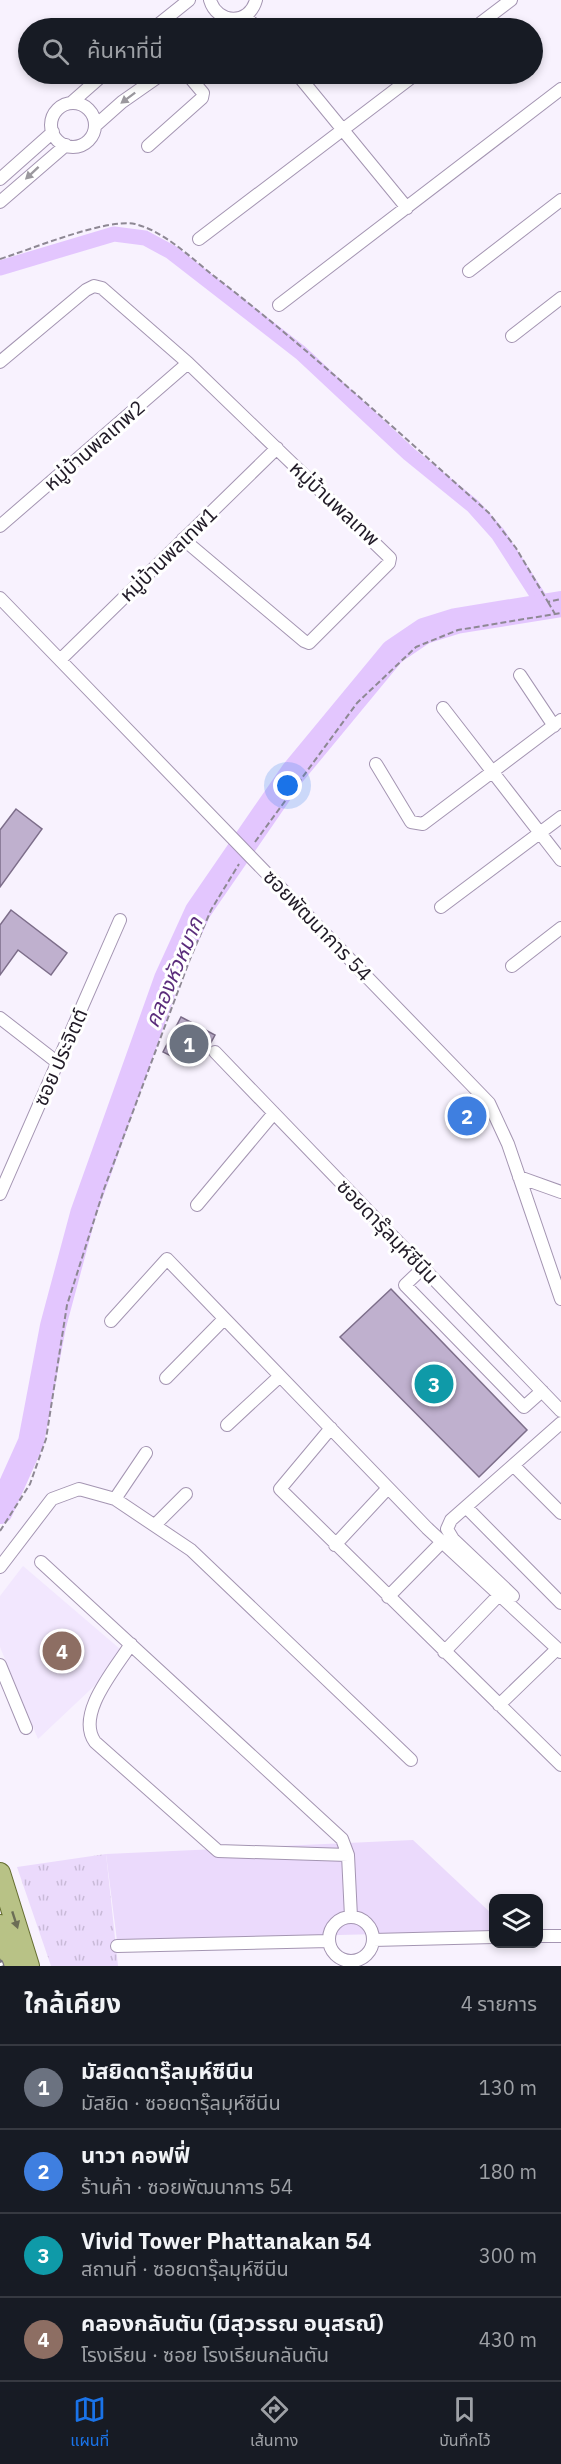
<!DOCTYPE html>
<html lang="th">
<head>
<meta charset="utf-8">
<style>
	body { margin:0; font-family:"IBM Plex Sans","Noto Sans Thai",sans-serif; background:#20242c; color:#f1f3f6 }
	.controls { position:absolute; right:18px; bottom:18px; display:grid; overflow:hidden; border-radius:12px; box-shadow:0 3px 9px #0003 }
	.controls button { width:54px; height:54px; display:grid; place-items:center; padding:0; border:0; border-bottom:2px solid #363941; background:#171b24; color:#f1f3f6; font:30px sans-serif }
	.you { position:absolute; left:288px; top:786px; width:21px; height:21px; margin:-15px; border:4px solid #fff; border-radius:50%; background:#1a73e8; box-shadow:0 0 0 9px #1a73e833 }
	.badge { display:grid; place-items:center; width:39px; height:39px; border-radius:50%; background:#1a73e8; color:#fff; font-size:20px; font-weight:700 }
	.pin { position:absolute; translate:-50% -50%; border:3px solid #fff; box-shadow:0 2px 6px #0006 }
	.list { margin:0; padding:0; list-style:none }
	h2 { display:flex; justify-content:space-between; align-items:center; height:78px; margin:0; padding:0 24px; font-size:26px }
	h2 small { font-size:20px; font-weight:400; color:#9ea1a6 }
	.list li { display:grid; grid-template-columns:39px 1fr auto; gap:18px; align-items:center; box-sizing:border-box; height:84px; padding:0 24px; border-top:2px solid #363941 }
	.list b { display:block; font-size:22px; white-space:nowrap }
	.list p { margin:0; font-size:20px; white-space:nowrap; color:#9ea1a6 }
	.list em { font-size:20px; font-style:normal; color:#9ea1a6 }
	.icon { flex:none; width:33px; height:33px; fill:none; stroke:currentColor; stroke-width:2; stroke-linecap:round; stroke-linejoin:round }
	.map { position:relative; flex:none; width:561px; height:1966px; overflow:hidden }
	.search { position:absolute; background:#171b24; box-shadow:0 3px 9px #0003; left:18px; right:18px; top:18px; height:66px; display:flex; align-items:center; gap:15px; box-sizing:border-box; padding:0 21px; border-radius:33px; color:#9ea1a6; font-size:22px }
	.sheet { height:414px; background:#171b24 }
	nav { display:flex; justify-content:space-around; align-items:center; box-sizing:border-box; height:84px; border-top:2px solid #363941; background:#171b24; font-size:16px; color:#9ea1a6 }
	nav a { display:grid; justify-items:center; gap:3px }
	nav .on { color:#1a73e8 }
	.map>svg:first-child { display:block }
	.built { fill:#f2e7fe }
	.park { fill:url(#park-tufts) }
	.garden { fill:#ebdafc }
	.lines { fill:none; stroke-linecap:round; stroke-linejoin:round }
	.canal { stroke:#e3c6fe; stroke-width:15 }
	.river { stroke:#e3c6fe; stroke-width:26 }
	.building { fill:#bfb0ce; stroke:#7d6e8a; stroke-width:1.5 }
	.street-casing { stroke:#a495b2; stroke-width:14 }
	.primary-casing { stroke:#656d31; stroke-width:22 }
	.path { stroke:#8e8894; stroke-width:2; stroke-dasharray:6 3; stroke-linecap:butt }
	.street { stroke:#fff; stroke-width:12 }
	.primary { stroke:#b8c286; stroke-width:20 }
	.rail-casing { stroke:#7b7581; stroke-width:7 }
	.rail { stroke:#fff; stroke-width:4.5; stroke-dasharray:14; stroke-linecap:butt }
	.oneway { fill:#9b989e }
	.oneway2 { fill:#6c6e56 }
	.labels { text-anchor:middle; dominant-baseline:central; stroke-width:6; stroke-linejoin:round; paint-order:stroke }
	.street-label { font-size:20px; fill:#211b27; stroke:#fff }
	.water-label { font-size:21px; font-style:italic; fill:#5b2d7c; stroke:#fff }
</style>
</head>
<body>
<div class="map">
<svg width="561" height="1966" viewBox="0 0 561 1966">
	<defs>
		<pattern id="park-tufts" width="24" height="20" patternUnits="userSpaceOnUse" patternTransform="scale(1.5)"><rect width="24" height="20" fill="#ebdafc"/><path d="M3 7l-1-3M5 7V3M7 7l1-3M15 17l-1-3M17 17v-4M19 17l1-3" fill="none" stroke="#c9bad8"/></pattern>
	</defs>
	<rect width="100%" height="100%" fill="#f8f2fe"/>
	<!-- built -->
	<path class="built" d="M23 1566 127 1655 38 1739 0 1647V1596Z"/>
	<!-- park -->
	<path class="park" d="M106 1854 118 1966H51L17 1867Z"/>
	<!-- garden -->
	<path class="garden" d="M413 1840 493 1915V1931L117 1941 106 1854Z"/>
	<g class="lines">
		<!-- canal -->
		<path class="canal" d="M0 268 114 234 145 238 171 252 301 353 409 454 473 506 498 534 545 607"/>
		<!-- river -->
		<path class="river" d="M0 1511 31 1442 53 1326 83 1214 167 979 198 911 293 773 393 652 424 631 456 621 561 604"/>
	</g>
	<!-- building -->
	<path class="building" d="M16 809 42 829 0 887V830Z
		M11 910 67 953 51 975 18 950 0 975V925Z
		M181 1017 215 1035 202 1059 194 1055 189 1065 163 1052Z
		M391 1289 527 1430 479 1477 340 1337Z"/>
	<g class="lines">
		<defs>
			<path id="street" d="M210 0C217 24 249 26 256 0
				M245 16 257 28
				M154 28 189 0
				M474 28 511 0
				M297 74 407 208
				M71 103 104 74
				M51 125a22 22 0 1 1 44 0a22 22 0 1 1-44 0Z
				M95 126 122 102 162 74
				M148 146 202 98 203 93 187 74
				M0 179 53 132
				M0 202 66 145
				M199 239 416 74
				M469 271 561 200
				M279 305 561 89
				M512 336 561 298
				M0 362 86 290 94 286 102 288 188 363 390 558 389 563 309 643 304 641 183 539
				M0 526 188 363
				M0 598 489 1103 508 1144 561 1299
				M60 660 277 448
				M520 675 554 726
				M443 708 561 860
				M376 764 411 822 423 824 561 720
				M441 907 561 817
				M512 966 561 928
				M0 1018 58 1063
				M215 1052 561 1411
				M519 1177 561 1192
				M0 1194 120 920
				M197 1205 274 1113
				M423 1268 405 1285 524 1407 542 1391
				M111 1321 167 1259 427 1528 561 1652
				M166 1378 224 1319
				M227 1425 280 1376
				M331 1428 280 1489 561 1765
				M514 1466 561 1513
				M115 1499 146 1453
				M466 1507 561 1603
				M156 1524 186 1494
				M335 1545 388 1488
				M41 1562 342 1839 348 1855 351 1917
				M0 1567 52 1499 79 1489 115 1499 191 1550 411 1760
				M513 1596 453 1539 447 1529 451 1520 561 1423
				M388 1597 442 1542
				M131 1644C116 1668 75 1714 95 1742L218 1851 348 1855
				M444 1652 499 1595
				M0 1665 26 1728
				M499 1705 557 1649
				M329 1939a22 22 0 1 1 44 0a22 22 0 1 1-44 0Z
				M538 1936H561
				M373 1940 494 1937
				M117 1946 329 1941"/>
			<path id="primary" d="M0 1873 29 1966
				M0 1925 13 1966"/>
		</defs>
		<!-- street casing -->
		<use href="#street" class="street-casing"/>
		<!-- primary casing -->
		<use href="#primary" class="primary-casing"/>
		<!-- path -->
		<path class="path" d="M0 259C32 249 106 218 135 224 164 231 191 258 214 276 310 350 399 433 489 513L516 548 548 602 561 599
			M548 602 555 614
			M255 842 357 703 416 647 458 630 561 613
			M0 1531 30 1484 46 1439 67 1305 104 1189 190 959 211 910 239 864"/>
		<!-- street -->
		<use href="#street" class="street"/>
		<!-- primary -->
		<use href="#primary" class="primary"/>
		<defs>
			<path id="rail" d="M0 1963 1 1966"/>
		</defs>
		<!-- rail casing -->
		<use href="#rail" class="rail-casing"/>
		<!-- rail -->
		<use href="#rail" class="rail"/>
	</g>
	<!-- one-way arrows -->
	<defs><path id="oneway-solid" d="M-6-.8H1V-3.2L6.5 0L1 3.2V.8H-6Z" transform="scale(1.5)"/></defs>
	<g class="oneway">
		<use href="#oneway-solid" transform="translate(128 98) rotate(143)"/>
		<use href="#oneway-solid" transform="translate(32 173) rotate(137)"/>
	</g>
	<use class="oneway2" href="#oneway-solid" transform="translate(15 1920) rotate(72)"/>
	<g class="labels">
		<!-- street labels -->
		<g class="street-label">
			<text transform="translate(94 445) rotate(-41)">หมู่บ้านพลเทพ2</text>
			<text transform="translate(335 503) rotate(43)">หมู่บ้านพลเทพ</text>
			<text transform="translate(168 554) rotate(-44)">หมู่บ้านพลเทพ1</text>
			<text transform="translate(318 925) rotate(46)">ซอยพัฒนาการ 54</text>
			<text transform="translate(60 1057) rotate(-66)">ซอย ประจิตต์</text>
			<text transform="translate(388 1231) rotate(46)">ซอยดารุ๊ลมุห์ซีนีน</text>
		</g>
		<!-- water labels -->
		<g class="water-label">
			<text transform="translate(173 972) rotate(-67)">คลองหัวหมาก</text>
		</g>
	</g>
</svg>
<div class="controls">
<button><svg class="icon" aria-label="layers" viewBox="0 0 24 24"><path d="M12 4l9 5-9 5-9-5zM3 14l9 5 9-5"/></svg></button>
</div>
<div class="you"></div>
<div class="pin badge" style="left:189px;top:1044px;background:#6b7280">1</div>
<div class="pin badge" style="left:467px;top:1116px;background:#3f7fe0">2</div>
<div class="pin badge" style="left:434px;top:1384px;background:#0f9aa8">3</div>
<div class="pin badge" style="left:62px;top:1651px;background:#8d6e63">4</div>
<div class="search"><svg class="icon" aria-label="search" viewBox="0 0 24 24"><circle cx="10" cy="10" r="6"/><path d="M15 15l6 6"/></svg>ค้นหาที่นี่</div>
</div>
<section class="sheet">
<h2>ใกล้เคียง<small>4 รายการ</small></h2>
<ul class="list">
<li><span class="badge" style="background:#6b7280">1</span><div><b>มัสยิดดารุ๊ลมุห์ซีนีน</b><p>มัสยิด · ซอยดารุ๊ลมุห์ซีนีน</p></div><em>130 m</em></li>
<li><span class="badge" style="background:#3f7fe0">2</span><div><b>นาวา คอฟฟี่</b><p>ร้านค้า · ซอยพัฒนาการ 54</p></div><em>180 m</em></li>
<li><span class="badge" style="background:#0f9aa8">3</span><div><b>Vivid Tower Phattanakan 54</b><p>สถานที่ · ซอยดารุ๊ลมุห์ซีนีน</p></div><em>300 m</em></li>
<li><span class="badge" style="background:#8d6e63">4</span><div><b>คลองกลันตัน (มีสุวรรณ อนุสรณ์)</b><p>โรงเรียน · ซอย โรงเรียนกลันตัน</p></div><em>430 m</em></li>
</ul>
</section>
<nav>
<a class="on"><svg class="icon" aria-label="map" viewBox="0 0 24 24"><path d="M3 6l6-2 6 2 6-2v14l-6 2-6-2-6 2zM9 4v14M15 6v14"/></svg>แผนที่</a>
<a><svg class="icon" aria-label="directions" viewBox="0 0 24 24"><path d="M12 3l9 9-9 9-9-9zM9 14v-3h6M13 9l2 2-2 2"/></svg>เส้นทาง</a>
<a><svg class="icon" aria-label="saved" viewBox="0 0 24 24"><path d="M7 4h10v16l-5-4-5 4z"/></svg>บันทึกไว้</a>
</nav>
</body>
</html>
